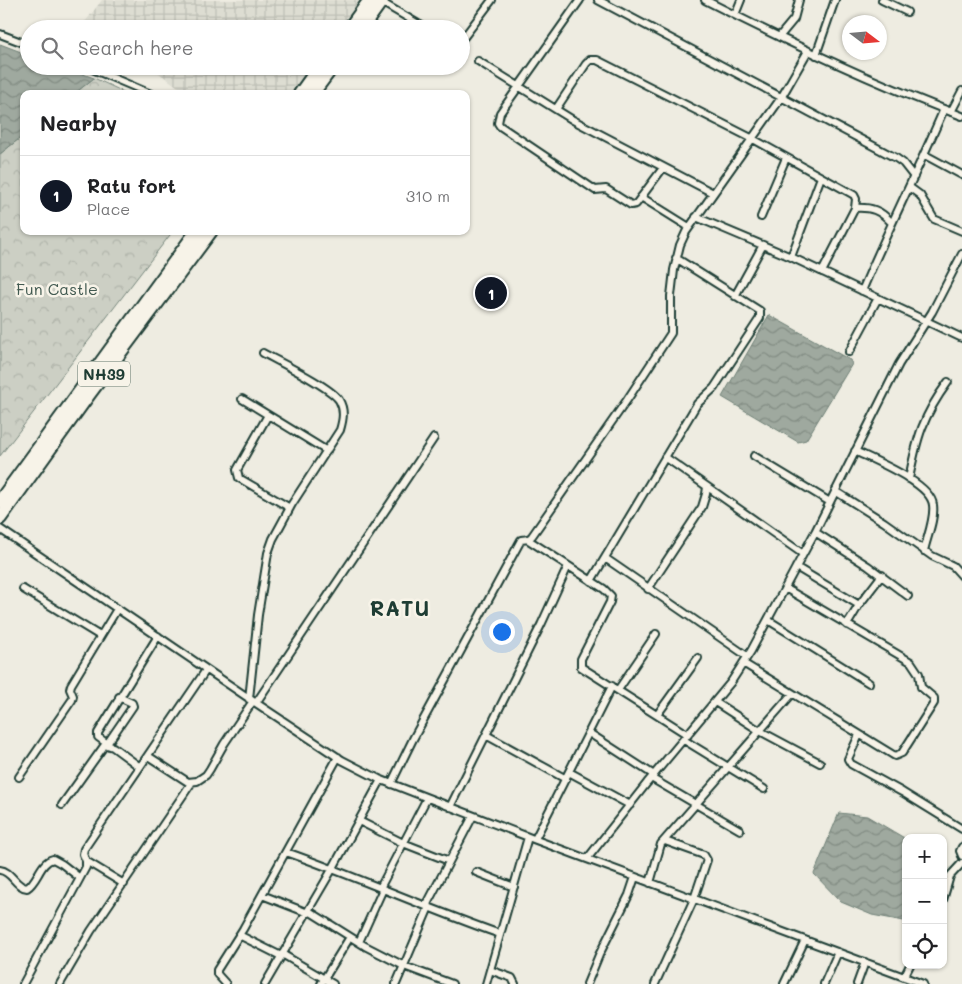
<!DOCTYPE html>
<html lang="en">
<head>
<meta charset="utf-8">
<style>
	body { margin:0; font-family:Mali,sans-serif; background:#f2f2f2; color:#202124 }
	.controls { position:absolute; right:15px; bottom:15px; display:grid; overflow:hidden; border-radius:10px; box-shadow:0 1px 4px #0004 }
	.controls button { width:45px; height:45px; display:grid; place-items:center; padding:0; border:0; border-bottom:1px solid #e0e0e0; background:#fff; color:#202124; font:25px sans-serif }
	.compass { position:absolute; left:842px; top:15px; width:45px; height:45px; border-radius:50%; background:#fff; box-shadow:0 1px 4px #0004; rotate:106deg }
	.you { position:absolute; left:501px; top:631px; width:18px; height:18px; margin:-12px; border:4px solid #fff; border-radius:50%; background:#1a73e8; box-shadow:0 0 0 8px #1a73e833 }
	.badge { display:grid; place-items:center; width:32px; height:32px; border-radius:50%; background:#111827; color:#fff; font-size:16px; font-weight:700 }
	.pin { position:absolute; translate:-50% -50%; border:2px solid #fff; box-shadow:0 1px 5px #0006 }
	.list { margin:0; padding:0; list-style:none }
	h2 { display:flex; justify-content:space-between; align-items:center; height:65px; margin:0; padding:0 20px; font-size:21px }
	h2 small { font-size:16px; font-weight:400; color:#757577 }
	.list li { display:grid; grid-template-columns:32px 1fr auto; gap:15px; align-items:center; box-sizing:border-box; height:80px; padding:0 20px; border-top:1px solid #e0e0e0 }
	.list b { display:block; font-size:19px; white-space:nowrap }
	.list p { margin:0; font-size:16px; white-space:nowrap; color:#757577 }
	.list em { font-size:16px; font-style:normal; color:#757577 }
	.icon { flex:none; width:28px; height:28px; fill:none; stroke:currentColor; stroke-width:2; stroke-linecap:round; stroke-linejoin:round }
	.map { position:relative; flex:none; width:962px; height:984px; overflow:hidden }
	.search { position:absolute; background:#fff; box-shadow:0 1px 4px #0004; left:20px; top:20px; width:450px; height:55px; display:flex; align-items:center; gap:12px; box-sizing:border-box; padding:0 18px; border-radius:28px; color:#757577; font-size:19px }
	.panel { position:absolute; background:#fff; box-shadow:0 1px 4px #0004; left:20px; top:90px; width:450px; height:145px; border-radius:10px }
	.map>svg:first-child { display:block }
	.industrial { fill:url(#industrial-grid) }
	.park { fill:url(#park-crowns); stroke:#76867c }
	.water { fill:url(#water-waves); stroke:#6c7e74 }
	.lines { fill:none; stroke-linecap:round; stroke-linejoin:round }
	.street-casing { stroke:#1f3d34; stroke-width:10 }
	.highway-casing { stroke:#1f3d34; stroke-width:16 }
	.street { stroke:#f7f3e8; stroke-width:6 }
	.highway { stroke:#f7f3e8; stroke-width:12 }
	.labels { text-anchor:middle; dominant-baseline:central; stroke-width:5; stroke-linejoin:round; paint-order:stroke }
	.shield { fill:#f7f3e8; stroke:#60746a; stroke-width:1 }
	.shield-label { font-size:15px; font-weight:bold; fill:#1f3d34 }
	.park-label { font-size:16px; fill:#425a51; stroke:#f7f3e8 }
	.district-label { font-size:21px; font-weight:bold; letter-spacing:1px; fill:#1f3d34; stroke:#f7f3e8 }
</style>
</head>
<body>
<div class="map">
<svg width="962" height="984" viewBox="0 0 962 984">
	<defs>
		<pattern id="industrial-grid" width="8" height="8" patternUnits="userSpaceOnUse" patternTransform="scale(1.25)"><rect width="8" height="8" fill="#ddddd2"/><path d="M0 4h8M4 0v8" fill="none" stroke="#bdbfb5"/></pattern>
		<pattern id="park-crowns" width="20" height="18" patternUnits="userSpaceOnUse" patternTransform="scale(1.25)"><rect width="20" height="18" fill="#cccfc4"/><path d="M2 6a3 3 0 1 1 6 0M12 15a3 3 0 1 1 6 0" fill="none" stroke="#afb3a9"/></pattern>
		<pattern id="water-waves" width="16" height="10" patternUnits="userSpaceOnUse" patternTransform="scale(1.25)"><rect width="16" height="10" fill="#9fa99f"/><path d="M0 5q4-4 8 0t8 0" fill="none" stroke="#818b82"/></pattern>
	</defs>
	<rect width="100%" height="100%" fill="#eeece1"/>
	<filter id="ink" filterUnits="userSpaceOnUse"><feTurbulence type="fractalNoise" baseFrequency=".02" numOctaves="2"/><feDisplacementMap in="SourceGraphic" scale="10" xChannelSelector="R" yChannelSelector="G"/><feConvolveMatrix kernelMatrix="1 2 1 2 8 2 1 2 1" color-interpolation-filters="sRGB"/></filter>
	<g filter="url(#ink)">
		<!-- industrial -->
		<path class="industrial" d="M102 0H361L340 29H95L85 22Z
			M149 66H312L292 94H188Z"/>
		<!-- park -->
		<path class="park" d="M94 78 128 94H74Z
			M24 135V231H173L0 456V154Z"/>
		<!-- water -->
		<path class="water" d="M0 44 29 55V66H61L94 78 74 94H24V135L0 154Z
			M769 315 850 360 852 364 806 440 798 442 722 397Z
			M839 813 867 816 906 839V919L904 921 872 915 841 902 814 874Z"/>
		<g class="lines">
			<defs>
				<path id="street" d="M580 0 500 113 498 123 500 126 595 190 606 189 631 205 636 204 663 168
					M598 0 896 158 903 163 914 177
					M705 0C789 43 874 83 962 116
					M882 0 907 12
					M381 2 427 29
					M735 15 741 0
					M0 34 29 45
					M779 37 794 19 799 0
					M461 41 492 0
					M816 55 835 0
					M478 61 573 120 713 193
					M85 66 151 94
					M556 109 586 64 590 60H597L753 139 854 195 856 199 855 208 822 272
					M951 112 962 91
					M925 155 962 175
					M909 187 920 195 934 219 962 231
					M641 197 689 227
					M855 208C871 207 880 210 891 222
					M696 217 791 257 962 338
					M761 217 786 158
					M791 257 821 177
					M862 291C888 229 918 170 944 109
					M735 296 763 245
					M849 352 878 298
					M242 399 327 451
					M268 415 237 470 239 478 290 508
					M855 451C873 460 931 483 933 505 935 519 927 537 924 551
					M754 456 830 502
					M665 457 803 554
					M909 479C917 437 923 416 948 382
					M835 491 884 522 932 556 953 566 962 576
					M0 529 253 701 342 760 379 779 536 840 923 984
					M815 532 868 566 908 596
					M527 539 604 589 611 596 610 602 581 659V667L688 735
					M605 558 747 656
					M796 567 859 605
					M591 581 697 404 714 388 760 318V311L676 258
					M23 589 100 636
					M648 589 702 507 706 494 707 487
					M768 620 869 683
					M847 625 859 605 882 575
					M743 663 895 756 902 753 934 703V698L921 687 919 674 911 662 785 588
					M618 690 656 634
					M249 699 258 615 268 553 273 539 292 504 340 430C343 420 345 410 339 400 329 386 281 363 263 353
					M715 702 760 731 820 763
					M256 703 434 438
					M657 715 698 658
					M589 733 654 775
					M486 735 566 779
					M859 735 848 759 851 764 902 792 962 829
					M684 740 764 789
					M107 744 133 706 132 703 119 697
					M109 745 98 737V733L158 636
					M148 756 188 782 197 781 206 775 210 769 224 744 253 701
					M569 772 630 805
					M19 777 72 700 73 696 70 689 71 685 117 609
					M651 778 740 830
					M391 784 413 739 521 540 529 539 532 536 627 400 671 333V296L674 270 680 245 686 232 781 98 808 51
					M62 805 104 746 107 745 113 747 140 767
					M450 807 541 625 568 566
					M359 821 403 843 449 861
					M535 839 612 686
					M962 847 960 851 962 856
					M286 852C358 877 428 909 500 934
					M587 859 647 783 731 682 751 651 815 532 899 364 932 312 962 254
					M86 861 124 884
					M0 870C12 871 15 887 27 888 38 881 40 862 53 859L62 864 80 878
					M476 872 514 887
					M650 883 661 844 792 694
					M380 888 427 798
					M262 895 308 913
					M943 900 950 876 962 863
					M426 906 473 816
					M309 911 365 946 404 966 452 984
					M239 935 281 956
					M359 942 383 889
					M282 954 333 984
					M490 970 512 978 515 984
					M904 977 910 965
					M23 984 86 867V861L83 854 84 849 206 670
					M60 984 91 931 192 782
					M226 984 217 974V970L243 929 338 757
					M265 984 333 868 381 780
					M321 984 350 937
					M396 984 429 907
					M486 984 528 837
					M587 984 599 955 629 895 635 877
					M655 984 694 899 707 860 704 855 665 841
					M784 984 805 940
					M824 984 838 952
					M857 984 865 962"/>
				<path id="highway" d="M349 29 370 0
					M361 29 382 0
					M300 94 320 66
					M312 94 333 66
					M0 501 197 231
					M0 518 89 394 211 231"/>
			</defs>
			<!-- street casing -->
			<use href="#street" class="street-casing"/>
			<!-- highway casing -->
			<use href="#highway" class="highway-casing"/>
			<!-- street -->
			<use href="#street" class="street"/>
			<!-- highway -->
			<use href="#highway" class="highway"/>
		</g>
	</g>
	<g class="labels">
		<!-- shield labels -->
		<rect class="shield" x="78" y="361.5" width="52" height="25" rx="4"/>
		<g class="shield-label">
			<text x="104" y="374">NH39</text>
		</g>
		<!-- park labels -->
		<g class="park-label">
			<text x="57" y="288">Fun Castle</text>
		</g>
		<!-- district labels -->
		<g class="district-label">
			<text x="400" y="607">RATU</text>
		</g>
	</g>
</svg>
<div class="controls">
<button>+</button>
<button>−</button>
<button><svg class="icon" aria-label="locate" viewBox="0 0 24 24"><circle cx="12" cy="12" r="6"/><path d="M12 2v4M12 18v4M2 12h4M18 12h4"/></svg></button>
</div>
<svg class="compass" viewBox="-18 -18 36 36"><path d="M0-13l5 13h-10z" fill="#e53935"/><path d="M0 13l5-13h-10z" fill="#757577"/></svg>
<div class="you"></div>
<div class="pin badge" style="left:491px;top:293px">1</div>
<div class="search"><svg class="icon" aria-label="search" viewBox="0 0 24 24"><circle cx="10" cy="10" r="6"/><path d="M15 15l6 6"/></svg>Search here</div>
<section class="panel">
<h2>Nearby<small></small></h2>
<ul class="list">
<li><span class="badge">1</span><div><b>Ratu fort</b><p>Place</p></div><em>310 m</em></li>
</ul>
</section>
</div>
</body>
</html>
